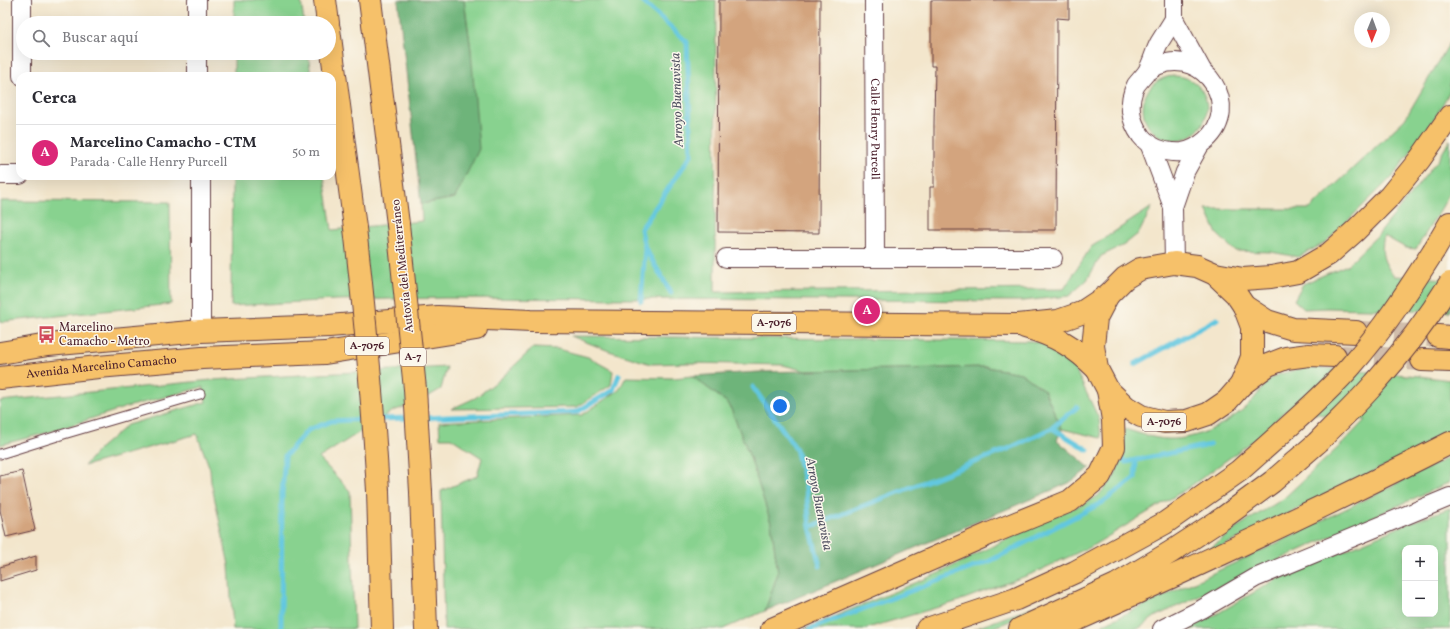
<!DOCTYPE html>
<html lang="es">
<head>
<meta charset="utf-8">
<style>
	body { margin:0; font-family:Vollkorn,serif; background:#f2f2f3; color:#2b2b33 }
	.controls { position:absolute; right:12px; bottom:12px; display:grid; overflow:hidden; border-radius:8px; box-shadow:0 4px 16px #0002 }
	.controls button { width:36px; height:36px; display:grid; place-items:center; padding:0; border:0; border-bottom:1px solid #e1e1e2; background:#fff; color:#2b2b33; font:20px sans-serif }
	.compass { position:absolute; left:1354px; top:12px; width:36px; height:36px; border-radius:50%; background:#fff; box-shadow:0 4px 16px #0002; rotate:181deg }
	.you { position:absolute; left:780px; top:406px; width:14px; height:14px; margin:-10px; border:3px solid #fff; border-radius:50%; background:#1a73e8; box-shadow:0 0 0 6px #1a73e833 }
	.badge { display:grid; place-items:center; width:26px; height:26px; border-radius:50%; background:#db2777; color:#fff; font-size:13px; font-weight:700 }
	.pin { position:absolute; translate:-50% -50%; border:2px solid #fff; box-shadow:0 1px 4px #0006 }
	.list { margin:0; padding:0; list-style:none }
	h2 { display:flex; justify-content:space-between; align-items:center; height:52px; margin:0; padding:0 16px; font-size:17px }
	h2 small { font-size:13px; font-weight:400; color:#7c7c81 }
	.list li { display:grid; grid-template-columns:26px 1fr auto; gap:12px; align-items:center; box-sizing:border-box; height:56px; padding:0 16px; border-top:1px solid #e1e1e2 }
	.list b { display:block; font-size:15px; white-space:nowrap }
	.list p { margin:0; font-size:13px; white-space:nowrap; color:#7c7c81 }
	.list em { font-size:13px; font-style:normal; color:#7c7c81 }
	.icon { flex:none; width:22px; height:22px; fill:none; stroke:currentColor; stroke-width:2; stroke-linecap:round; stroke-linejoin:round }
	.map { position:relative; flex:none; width:1450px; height:629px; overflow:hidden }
	.search { position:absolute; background:#fff; box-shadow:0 4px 16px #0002; left:16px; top:16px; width:320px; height:44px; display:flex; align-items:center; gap:10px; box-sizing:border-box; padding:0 14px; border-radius:22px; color:#7c7c81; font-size:15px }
	.panel { position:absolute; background:#fff; box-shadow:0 4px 16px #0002; left:16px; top:72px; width:320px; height:108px; border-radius:12px }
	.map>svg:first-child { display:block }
	.green { fill:#88d28f; stroke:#69785d; fill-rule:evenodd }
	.forest { fill:#6eb47a; stroke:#5c6a52 }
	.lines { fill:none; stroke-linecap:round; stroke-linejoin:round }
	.stream { stroke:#62c7e0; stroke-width:5 }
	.building { fill:#d3a47e }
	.primary-tunnel { stroke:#d1beac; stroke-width:22; stroke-dasharray:22 11; stroke-linecap:butt }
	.lane-casing { stroke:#633d43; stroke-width:11 }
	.street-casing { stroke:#633d43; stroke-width:20 }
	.primary-casing { stroke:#633d43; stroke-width:24 }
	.highway-casing { stroke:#633d43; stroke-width:24 }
	.lane { stroke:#fff; stroke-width:9 }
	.street { stroke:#fff; stroke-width:18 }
	.primary { stroke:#f6c16b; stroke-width:22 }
	.highway { stroke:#f6c16b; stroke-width:22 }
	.highway-bridge-casing { stroke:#633d43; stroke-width:24; stroke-linecap:butt }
	.highway-bridge { stroke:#f6c16b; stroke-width:22 }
	.labels { text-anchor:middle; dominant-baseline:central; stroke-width:3; stroke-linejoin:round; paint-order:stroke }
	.shield { fill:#fbf7ec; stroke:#7f6065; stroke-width:1 }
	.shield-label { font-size:11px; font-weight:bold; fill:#4a1f2b }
	.street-label { font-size:12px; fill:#4a1f2b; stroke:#fbf7ec }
	.poi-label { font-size:12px; fill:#4a1f2b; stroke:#fbf7ec; text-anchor:start }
	.water-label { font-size:13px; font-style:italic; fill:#515161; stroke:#fbf7ec }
</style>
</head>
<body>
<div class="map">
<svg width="1450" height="629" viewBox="0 0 1450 629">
	<rect width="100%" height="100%" fill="#fbf7ec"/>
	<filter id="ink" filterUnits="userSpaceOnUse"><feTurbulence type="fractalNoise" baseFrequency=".025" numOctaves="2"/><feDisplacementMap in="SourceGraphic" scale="8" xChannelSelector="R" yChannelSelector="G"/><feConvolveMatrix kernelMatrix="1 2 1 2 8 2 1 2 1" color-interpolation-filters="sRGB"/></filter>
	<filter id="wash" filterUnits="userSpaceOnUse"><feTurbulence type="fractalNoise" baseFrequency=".012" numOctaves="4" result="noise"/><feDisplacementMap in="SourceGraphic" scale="16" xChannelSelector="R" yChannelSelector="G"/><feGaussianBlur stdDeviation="0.9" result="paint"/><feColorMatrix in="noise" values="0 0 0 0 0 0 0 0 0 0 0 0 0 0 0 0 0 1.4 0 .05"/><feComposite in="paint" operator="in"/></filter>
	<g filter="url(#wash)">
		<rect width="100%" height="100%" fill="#f3e6cc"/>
		<!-- green -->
		<path class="green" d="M234 0H301L304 23H234Z
			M464 0H716L715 292 1064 289 1091 247 1152 207 1139 233 1124 245 1101 256 1087 280 1069 296 1022 301 445 298 336 300 231 306 232 176H324L332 230 422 221 421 204 455 198 471 50Z
			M1450 42V91L1435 118 1393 176 1325 243 1298 257 1271 252 1235 251 1217 234 1206 209H1310L1405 119Z
			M234 53H308L311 76H234Z
			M1143 108a32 32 0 1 1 64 0a32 32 0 1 1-64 0Z
			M1450 140V192L1442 207 1416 249 1406 248 1384 236C1380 254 1383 262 1394 276L1450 279V311L1327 308 1304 309 1294 300 1303 284 1347 265 1379 234 1438 160Z
			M0 201 170 202 171 304 0 322Z
			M571 336 1031 341 1044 344 1069 356 1099 419 1101 438 1062 429 1044 390 1021 373 986 367 806 371 783 365 690 363 651 364 609 351Z
			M533 348 558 349 588 357 613 371 611 385 577 407 451 409 475 398 499 380Z
			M447 367 441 389 419 402 393 411 319 458 350 491 354 629H233L229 565 211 482 210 469 197 434 84 466 99 449 127 425 206 402 203 387 127 407 50 432 0 445V401L212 380Z
			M1309 367 1419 376 1450 380V434L1195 560 1242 524 1283 499 1343 443 1365 420 1286 410 1257 438 1188 488 1092 546 1034 573 956 602 864 629H804L939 573 1049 518 1085 503 1098 496 1114 477 1122 456 1125 429C1141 434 1158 440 1175 439 1201 438 1234 420 1251 402 1260 393 1264 382 1276 376 1285 371 1298 370 1309 367Z
			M692 376 729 404 750 457 771 523 778 573 765 611 723 629H444L441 491 477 476 482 458 451 438H440L439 422 582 415 619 390 626 377 674 378Z
			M1450 457V482L1156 616 1138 629H1093L1269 547Z
			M1450 508V629H1185L1215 615 1277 579 1409 523ZM1405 548H1435V614H1405Z
			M1040 604 1041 609 989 629H974Z"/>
		<!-- forest -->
		<path class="forest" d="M398 0H464L471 50 479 149 455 198 421 204Z
			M986 367 1021 373 1044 390 1062 429 1057 440 1090 468 1069 483 765 611 778 573 771 523 750 457 729 404 692 376 759 372Z"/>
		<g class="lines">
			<!-- stream -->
			<path class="stream" d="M641 0 687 42 691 155 641 229 645 248 671 293
				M641 301 645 248
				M1135 364 1217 319
				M753 387 796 449 806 488 810 527 820 566
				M421 418 577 412 613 390 619 375
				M377 419 411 418
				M1052 428 1088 450
				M1120 459 1126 462 1136 460 1210 445
				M810 527 1008 449 1052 428 1077 407
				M281 629 282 493 285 456 308 430 332 421 367 419
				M810 629 990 561 1103 502 1135 478 1136 460"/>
		</g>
		<g id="blocks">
			<!-- building -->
			<path class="building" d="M719 0H820L819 233 718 232Z
				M931 0H1069V19L1057 18 1056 230H930V187H934V124L935 66H931Z
				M22 471 35 530 6 537 0 510V476Z
				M36 556V570L0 581V567Z"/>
		</g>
	</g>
	<g filter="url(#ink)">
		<use href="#blocks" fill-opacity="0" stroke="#633d43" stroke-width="1"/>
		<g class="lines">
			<!-- primary-tunnel -->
			<path class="primary-tunnel" d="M1361 332 1431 336
				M1342 356 1422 360"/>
			<defs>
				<path id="lane" d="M0 454 67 433 200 394"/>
				<g id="street">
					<path d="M22 0V76"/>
					<path id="s1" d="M874 0 875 257"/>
					<path d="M1174 0V19L1202 70"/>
					<path d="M197 23V0"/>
					<path d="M1146 73C1150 71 1154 67 1159 65 1205 48 1243 107 1206 140 1199 146 1191 151 1182 152 1167 153 1151 149 1141 136 1130 121 1127 102 1136 85 1139 81 1143 77 1146 73 1152 64 1154 52 1159 43 1164 35 1169 27 1174 19"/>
					<path d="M197 76V53"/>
					<path d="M1149 143 1173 207 1174 263"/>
					<path d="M0 175H20"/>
					<path d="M199 176 201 178V331"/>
					<path d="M1173 207 1185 172 1200 145"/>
					<path d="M726 258H1053"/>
					<path d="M1162 629 1202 609 1255 578 1450 497"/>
				</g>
				<g id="primary">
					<path d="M1108 295 1096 318 1093 346 1097 369 1108 390 1126 407 1141 416 1164 422 1187 421 1208 414 1227 401 1241 385 1268 365 1286 358 1309 355 1335 356"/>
					<path d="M1244 306 1267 321 1293 329 1356 332"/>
					<path d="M1025 327C1056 336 1074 346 1097 369"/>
					<path d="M1438 336 1450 337"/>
					<path d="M0 353 48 345 201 331 329 326 438 317 531 321 1018 325 1058 321 1081 313 1108 295 1125 278 1140 269 1174 263 1197 266 1215 274 1236 294 1244 306 1252 327V357L1241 385"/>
					<path d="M1422 360 1450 361"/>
					<path id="s2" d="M0 378 98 367 202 358 325 353 476 329"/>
				</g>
				<path id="highway" d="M325 0 328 23
					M370 0 398 224
					M329 29 355 228
					M1434 250 1450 223
					M1215 274 1243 279 1271 277 1298 272 1329 254 1355 231 1390 196 1420 159 1450 116
					M378 491 382 629
					M421 492 426 629
					M772 629 989 534 1070 501 1100 476 1114 447 1113 420 1108 390
					M927 629 1016 599 1075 572 1165 523 1239 471 1275 439
					M1020 629 1116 585 1171 552 1223 518 1272 482 1318 442
					M1056 629C1189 570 1321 509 1450 443"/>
			</defs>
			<!-- lane casing -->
			<use href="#lane" class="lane-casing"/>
			<!-- street casing -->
			<use href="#street" class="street-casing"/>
			<!-- primary casing -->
			<use href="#primary" class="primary-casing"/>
			<!-- highway casing -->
			<use href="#highway" class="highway-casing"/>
			<!-- lane -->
			<use href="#lane" class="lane"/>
			<!-- street -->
			<use href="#street" class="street"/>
			<!-- primary -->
			<use href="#primary" class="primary"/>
			<!-- highway -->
			<use href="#highway" class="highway"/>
			<defs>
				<path id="highway-bridge" d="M398 224 415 389 421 492
					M355 228C365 316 373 403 378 491
					M1275 439C1300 416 1327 393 1350 367 1382 331 1408 291 1434 250
					M1318 442C1337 422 1357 404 1375 383 1403 352 1428 319 1450 283"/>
			</defs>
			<!-- highway-bridge casing -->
			<use href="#highway-bridge" class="highway-bridge-casing"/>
			<!-- highway-bridge -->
			<use href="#highway-bridge" class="highway-bridge"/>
		</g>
	</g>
	<!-- icons -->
	<defs>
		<symbol id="bus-bare" viewBox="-9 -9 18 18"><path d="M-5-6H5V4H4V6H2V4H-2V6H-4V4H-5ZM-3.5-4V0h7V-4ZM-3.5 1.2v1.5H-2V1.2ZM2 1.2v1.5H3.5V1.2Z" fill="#d1495b" stroke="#fbf7ec" stroke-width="2.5" paint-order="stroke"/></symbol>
	</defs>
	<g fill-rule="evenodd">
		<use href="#bus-bare" x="34" y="322" width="25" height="25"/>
	</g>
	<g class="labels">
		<!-- shield labels -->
		<g class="shield">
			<rect x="752" y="314" width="44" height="18" rx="3"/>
			<rect x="345" y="337" width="44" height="18" rx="3"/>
			<rect x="400" y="348" width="26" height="18" rx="3"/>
			<rect x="1142" y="413" width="44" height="18" rx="3"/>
		</g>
		<g class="shield-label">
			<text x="774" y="323">A-7076</text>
			<text x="367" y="346">A-7076</text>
			<text x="413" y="357">A-7</text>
			<text x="1164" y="422">A-7076</text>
		</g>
		<!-- street labels -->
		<g class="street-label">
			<text stroke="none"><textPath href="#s1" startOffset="129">Calle Henry Purcell</textPath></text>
			<text transform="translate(403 266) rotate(-96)">Autovía del Mediterráneo</text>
			<text stroke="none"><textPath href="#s2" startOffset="102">Avenida Marcelino Camacho</textPath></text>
		</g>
		<!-- poi labels -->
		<g class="poi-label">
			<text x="59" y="328">Marcelino<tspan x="59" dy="14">Camacho - Metro</tspan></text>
		</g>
		<!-- water labels -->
		<g class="water-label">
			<text transform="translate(678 100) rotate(-92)">Arroyo Buenavista</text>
			<text transform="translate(818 504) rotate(79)">Arroyo Buenavista</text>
		</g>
	</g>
</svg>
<div class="controls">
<button>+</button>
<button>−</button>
</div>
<svg class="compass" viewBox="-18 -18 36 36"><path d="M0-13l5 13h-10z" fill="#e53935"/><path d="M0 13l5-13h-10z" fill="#7c7c81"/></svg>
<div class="you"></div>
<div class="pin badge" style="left:867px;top:311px">A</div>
<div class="search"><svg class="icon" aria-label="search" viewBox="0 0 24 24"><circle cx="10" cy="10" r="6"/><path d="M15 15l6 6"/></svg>Buscar aquí</div>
<section class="panel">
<h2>Cerca<small></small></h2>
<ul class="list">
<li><span class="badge">A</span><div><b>Marcelino Camacho - CTM</b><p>Parada · Calle Henry Purcell</p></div><em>50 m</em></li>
</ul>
</section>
</div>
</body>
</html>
